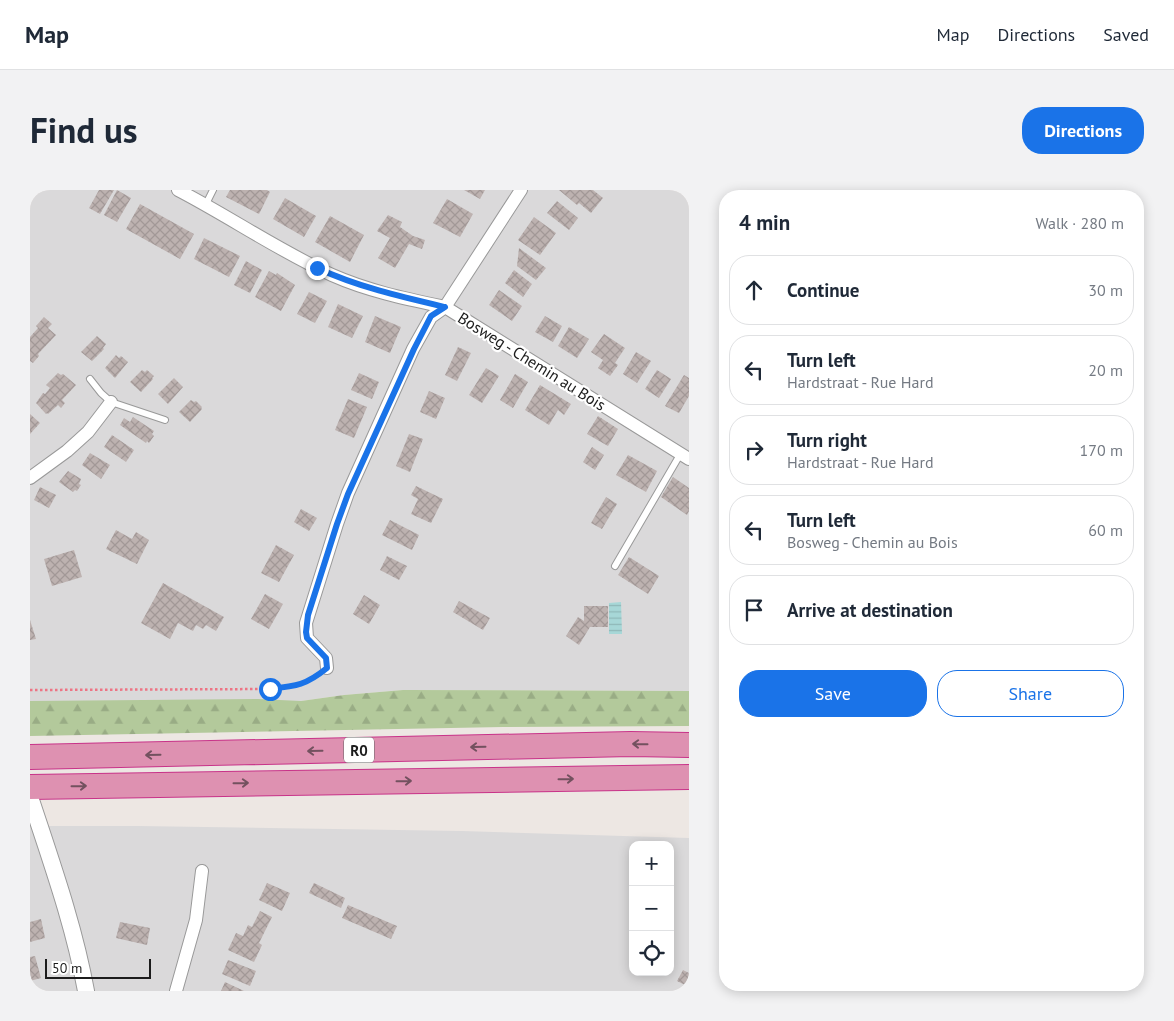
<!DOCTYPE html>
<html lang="en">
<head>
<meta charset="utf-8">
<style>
	body { margin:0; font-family:"PT Sans",sans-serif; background:#f2f2f3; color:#1f2937 }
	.controls { position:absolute; right:15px; bottom:15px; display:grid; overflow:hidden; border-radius:10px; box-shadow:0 2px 12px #0003 }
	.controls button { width:45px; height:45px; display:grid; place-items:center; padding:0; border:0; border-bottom:1px solid #e0e1e3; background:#fff; color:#1f2937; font:25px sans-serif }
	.scale { position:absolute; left:15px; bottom:12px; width:106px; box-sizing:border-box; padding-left:5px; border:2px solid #1c1c1c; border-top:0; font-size:14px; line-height:18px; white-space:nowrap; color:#1c1c1c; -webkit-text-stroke:4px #fff; paint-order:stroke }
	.stop { position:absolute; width:15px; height:15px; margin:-11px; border:4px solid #1a73e8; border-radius:50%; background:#fff }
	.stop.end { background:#1a73e8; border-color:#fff; box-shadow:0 1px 5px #0008 }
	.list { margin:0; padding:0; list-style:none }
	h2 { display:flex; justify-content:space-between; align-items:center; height:65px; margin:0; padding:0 20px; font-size:21px }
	h2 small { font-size:16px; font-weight:400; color:#747a83 }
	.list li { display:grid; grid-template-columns:32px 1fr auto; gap:15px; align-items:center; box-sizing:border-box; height:70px; margin:0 10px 10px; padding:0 10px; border:1px solid #e0e1e3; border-radius:20px }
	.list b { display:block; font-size:19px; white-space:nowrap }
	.list p { margin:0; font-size:16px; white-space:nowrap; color:#747a83 }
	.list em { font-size:16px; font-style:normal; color:#747a83 }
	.actions { display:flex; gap:10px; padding:15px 20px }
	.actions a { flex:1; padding:11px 0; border:1px solid #1a73e8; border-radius:20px; text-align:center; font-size:18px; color:#1a73e8 }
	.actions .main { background:#1a73e8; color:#fff }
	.icon { flex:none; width:28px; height:28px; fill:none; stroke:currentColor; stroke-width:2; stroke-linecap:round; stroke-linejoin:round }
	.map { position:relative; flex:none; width:659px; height:801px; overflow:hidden; border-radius:20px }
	header { display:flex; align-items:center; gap:30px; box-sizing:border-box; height:70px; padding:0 25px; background:#fff; border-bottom:1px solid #e0e1e3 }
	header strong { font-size:24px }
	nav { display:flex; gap:28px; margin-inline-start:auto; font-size:18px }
	.intro { display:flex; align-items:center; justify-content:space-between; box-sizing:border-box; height:120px; padding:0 30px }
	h1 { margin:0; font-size:35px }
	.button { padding:12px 22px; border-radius:20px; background:#1a73e8; color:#fff; font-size:18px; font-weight:700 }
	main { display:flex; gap:30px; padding:0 30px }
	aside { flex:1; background:#fff; border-radius:20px; box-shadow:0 2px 12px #0003 }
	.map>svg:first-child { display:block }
	.residential { fill:#dad9da; fill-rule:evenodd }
	.forest { fill:url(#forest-firs) }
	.water { fill:url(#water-rules) }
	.building { fill:url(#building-cross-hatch) }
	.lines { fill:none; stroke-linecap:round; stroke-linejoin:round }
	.service-casing { stroke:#999; stroke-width:8 }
	.minor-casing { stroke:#999; stroke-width:14 }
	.tertiary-casing { stroke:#999; stroke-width:18 }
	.motorway-casing { stroke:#c83389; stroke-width:26 }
	.path { stroke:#ed7484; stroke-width:2.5; stroke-dasharray:2.5 2.5; stroke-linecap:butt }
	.service { stroke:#fff; stroke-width:6 }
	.minor { stroke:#fff; stroke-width:12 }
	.tertiary { stroke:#fff; stroke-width:16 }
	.motorway { stroke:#de91b1; stroke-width:24 }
	.oneway { stroke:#73515f }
	.route { stroke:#1a73e8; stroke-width:6 }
	.labels { text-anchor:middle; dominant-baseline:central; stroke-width:4.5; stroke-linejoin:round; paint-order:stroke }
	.shield { fill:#fff; stroke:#606060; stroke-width:1 }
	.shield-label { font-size:15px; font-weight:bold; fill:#1c1c1c }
	.street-label { font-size:16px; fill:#1c1c1c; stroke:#fff }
</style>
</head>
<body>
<header>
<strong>Map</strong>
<nav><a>Map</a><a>Directions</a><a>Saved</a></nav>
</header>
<div class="intro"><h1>Find us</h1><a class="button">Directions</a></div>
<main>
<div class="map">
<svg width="659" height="801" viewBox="0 0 659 801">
	<defs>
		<pattern id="forest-firs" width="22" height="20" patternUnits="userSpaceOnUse" patternTransform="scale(1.25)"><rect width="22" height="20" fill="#b3c99b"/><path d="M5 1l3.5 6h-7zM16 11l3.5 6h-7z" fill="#99ac85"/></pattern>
		<pattern id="water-rules" width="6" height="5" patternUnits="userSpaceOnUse" patternTransform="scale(1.25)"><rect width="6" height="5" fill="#a7d7d7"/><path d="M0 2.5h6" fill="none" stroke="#8fb8b8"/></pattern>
		<pattern id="building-cross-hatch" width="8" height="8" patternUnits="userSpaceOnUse" patternTransform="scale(1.25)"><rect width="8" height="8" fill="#bdb2b0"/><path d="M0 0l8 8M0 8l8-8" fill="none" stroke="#a29897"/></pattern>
	</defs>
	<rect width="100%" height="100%" fill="#ede7e3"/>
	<!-- residential -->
	<path class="residential" d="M0 0H659V501L373 500 314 505 271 511H0Z
		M0 636H108L432 641 659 648V801H0ZM603 655H640V782H603Z"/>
	<!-- forest -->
	<path class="forest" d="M373 500 659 501V536L473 537 0 546V511L228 509 271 511 314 505Z"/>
	<!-- water -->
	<path class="water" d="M591 412 592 444H579V413Z"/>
	<!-- building -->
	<path class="building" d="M69 0H84L70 24 59 18Z
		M87 0 101 8 87 32 74 25Z
		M200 0H237L240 2 229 24 196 7Z
		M434 0H455L450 9Z
		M529 0H563L573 8 561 23 549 13 547 15Z
		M255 8 286 26 274 47 243 29Z
		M417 9 443 24 430 47 403 33Z
		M527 11 548 28 539 40 517 23Z
		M110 14 164 44 150 69 96 39Z
		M358 25 372 32 370 37 383 46 395 50 392 59 379 54 365 78 348 68 360 48 347 41Z
		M300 26 334 45 320 72 285 52Z
		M504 27 526 43 510 65 488 50Z
		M174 48 210 66 199 87 164 69Z
		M489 58 516 78 506 90 487 76Z
		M216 71 232 80 220 103 204 95Z
		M484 80 502 94 493 107 475 93Z
		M239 81 246 85 247 83 265 95 251 121 225 107Z
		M469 100 492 116 482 131 459 115Z
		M279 102 297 111 285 133 267 124Z
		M308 114 333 126 322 148 298 137Z
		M345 126 371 137 360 163 335 152Z
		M515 126 532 136 523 152 505 142Z
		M14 127 22 134 18 138 26 145 8 164 9 166 3 173 0 171V147L8 138 6 136Z
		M539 137 559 149 547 168 528 156Z
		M574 144 595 158 585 173 588 175 580 186 568 178 573 170 561 162Z
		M67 146 76 154 73 158 74 159 62 171 51 162Z
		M428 157 441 163 427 191 415 185Z
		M606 162 621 171 607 193 593 184Z
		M86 165 89 168 91 166 98 172 85 188 75 178Z
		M456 178 469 186 452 213 439 205Z
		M112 180 115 182 117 180 124 186 122 188 123 189 111 202 100 192Z
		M627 180 641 189 629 208 615 199Z
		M28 183 31 185 33 184 46 195 32 210 35 213 31 218 28 215 18 224 17 223 16 224 6 213 13 203 15 204 20 198 16 195Z
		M329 183 349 192 342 209 321 200Z
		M485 184 498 192 483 218 470 210Z
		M654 185 659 188V206L649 223 635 216Z
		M144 188 153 197 138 214 128 204Z
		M510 195 541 214 534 225 528 220 519 235 495 220Z
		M399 201 415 208 406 229 390 222Z
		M318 209 337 217 324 248 305 240Z
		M161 210 164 212 166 211 172 217 171 218 172 219 160 232 149 222Z
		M0 224 10 233 0 244Z
		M568 226 588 239 578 256 557 244Z
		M103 227 124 241 122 244 124 246 119 253 117 251 116 253 90 235 94 228 100 232Z
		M379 244 393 249 380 282 366 276Z
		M82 245 104 260 96 272 74 257Z
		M562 257 574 265 565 280 553 272Z
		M60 263 80 275 71 289 52 275Z
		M598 265 627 281 616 302 586 285Z
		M38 281 51 289 49 294 51 295 47 301 45 300 43 302 29 292Z
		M643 287 659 298V321L657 325 631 307Z
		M386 296 413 309 401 333 381 324 388 309 381 305Z
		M10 297 26 305 19 318 4 310Z
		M576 307 587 314 572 339 561 333Z
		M271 319 287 328 279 341 264 332Z
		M360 330 389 345 382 360 352 345Z
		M86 340 102 349 106 342 119 350 107 374 76 359Z
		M246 355 264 365 249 392 231 383Z
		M44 360 52 387 22 396 14 369Z
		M357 366 377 376 369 390 350 380Z
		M599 367 629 386 618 404 588 385Z
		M133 393 194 427 186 441 176 435 173 439 166 435 163 441 148 433 140 449 111 433Z
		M235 404 253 414 239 439 221 429Z
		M334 405 350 415 339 434 323 424Z
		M429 411 460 428 453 440 423 422Z
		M554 416H578V437H560L549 455 536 446 548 427 554 431Z
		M0 430 6 449 0 450Z
		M237 693 260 703 252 721 229 710Z
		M284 693 315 708 311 718 279 703Z
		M318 715 367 736 361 749 312 728Z
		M230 721 242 727 229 753 232 755 224 772 198 760 206 743 213 746 218 735 222 737Z
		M11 729 15 748 0 752V732Z
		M90 732 120 738 117 755 86 748Z
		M5 766 11 788 0 791V767Z
		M198 770 226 781 220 796 192 784Z
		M653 780 659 783V801H654L657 796 647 791Z
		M195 792 214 801H191Z"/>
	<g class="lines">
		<defs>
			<path id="service" d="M176 14 183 0
				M60 189 71 203 81 212 135 230
				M585 376 651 263"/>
			<path id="minor" d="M148 0C200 27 249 61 302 85 338 101 377 109 415 117L659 269
				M0 288 37 261 58 242 81 212
				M297 478 296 468 277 448 276 433 307 334 318 303 383 159 401 127 415 117 491 0
				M146 801 166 730 172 681"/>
			<path id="tertiary" d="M0 607C21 671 44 735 56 801"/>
			<path id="motorway" d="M0 567 601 554 659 555
				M0 597 659 587"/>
		</defs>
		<!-- service casing -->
		<use href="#service" class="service-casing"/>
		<!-- minor casing -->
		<use href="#minor" class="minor-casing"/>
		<!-- tertiary casing -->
		<use href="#tertiary" class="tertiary-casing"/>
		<!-- motorway casing -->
		<use href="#motorway" class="motorway-casing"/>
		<!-- path -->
		<path class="path" d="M0 500 240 499C257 497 275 496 288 485"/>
		<!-- service -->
		<use href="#service" class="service"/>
		<!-- minor -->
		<use href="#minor" class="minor"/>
		<!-- tertiary -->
		<use href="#tertiary" class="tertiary"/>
		<!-- motorway -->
		<use href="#motorway" class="motorway"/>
	</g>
	<!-- one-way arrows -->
	<defs><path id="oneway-shaft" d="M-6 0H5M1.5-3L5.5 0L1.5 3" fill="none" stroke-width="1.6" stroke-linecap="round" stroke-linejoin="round" transform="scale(1.25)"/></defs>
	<g class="oneway">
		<use href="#oneway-shaft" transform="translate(610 554) rotate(-179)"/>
		<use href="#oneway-shaft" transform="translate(448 557) rotate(179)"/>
		<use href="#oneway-shaft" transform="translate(285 561) rotate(179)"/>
		<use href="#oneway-shaft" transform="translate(123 565) rotate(179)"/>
		<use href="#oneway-shaft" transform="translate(536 589) rotate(-1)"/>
		<use href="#oneway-shaft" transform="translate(374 591) rotate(-1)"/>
		<use href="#oneway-shaft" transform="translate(211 593) rotate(-1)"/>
		<use href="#oneway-shaft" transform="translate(49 596) rotate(-1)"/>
	</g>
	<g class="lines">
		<!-- route -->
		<path class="route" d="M240 499C267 496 276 495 297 478L296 468 277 448 276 442 278 425 307 334 318 304 384 159 401 126 415 117C372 107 328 97 287 78"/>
	</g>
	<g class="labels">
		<!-- shield labels -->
		<rect class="shield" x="314" y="547.5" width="30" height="25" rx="4"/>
		<g class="shield-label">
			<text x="329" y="560">R0</text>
		</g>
		<!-- street labels -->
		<g class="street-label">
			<text transform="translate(502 171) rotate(32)">Bosweg - Chemin au Bois</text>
		</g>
	</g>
</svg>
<div class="controls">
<button>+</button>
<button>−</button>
<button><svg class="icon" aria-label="locate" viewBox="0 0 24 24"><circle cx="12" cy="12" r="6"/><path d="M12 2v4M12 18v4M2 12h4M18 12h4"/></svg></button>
</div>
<div class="scale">50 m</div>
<div class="stop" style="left:240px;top:499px"></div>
<div class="stop end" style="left:287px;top:78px"></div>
</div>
<aside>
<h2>4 min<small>Walk · 280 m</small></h2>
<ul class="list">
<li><svg class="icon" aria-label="ahead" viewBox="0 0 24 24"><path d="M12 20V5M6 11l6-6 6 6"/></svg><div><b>Continue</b></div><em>30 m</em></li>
<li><svg class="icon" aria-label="left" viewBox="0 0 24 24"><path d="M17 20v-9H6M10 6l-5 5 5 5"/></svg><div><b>Turn left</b><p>Hardstraat - Rue Hard</p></div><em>20 m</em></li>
<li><svg class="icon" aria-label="right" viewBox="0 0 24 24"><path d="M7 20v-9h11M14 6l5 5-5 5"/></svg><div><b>Turn right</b><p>Hardstraat - Rue Hard</p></div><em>170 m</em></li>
<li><svg class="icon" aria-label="left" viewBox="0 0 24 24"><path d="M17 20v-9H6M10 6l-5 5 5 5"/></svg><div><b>Turn left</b><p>Bosweg - Chemin au Bois</p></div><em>60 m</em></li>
<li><svg class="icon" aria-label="arrive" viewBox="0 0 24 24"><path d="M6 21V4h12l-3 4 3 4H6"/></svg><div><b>Arrive at destination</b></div></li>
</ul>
<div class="actions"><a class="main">Save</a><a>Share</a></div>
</aside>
</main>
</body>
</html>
